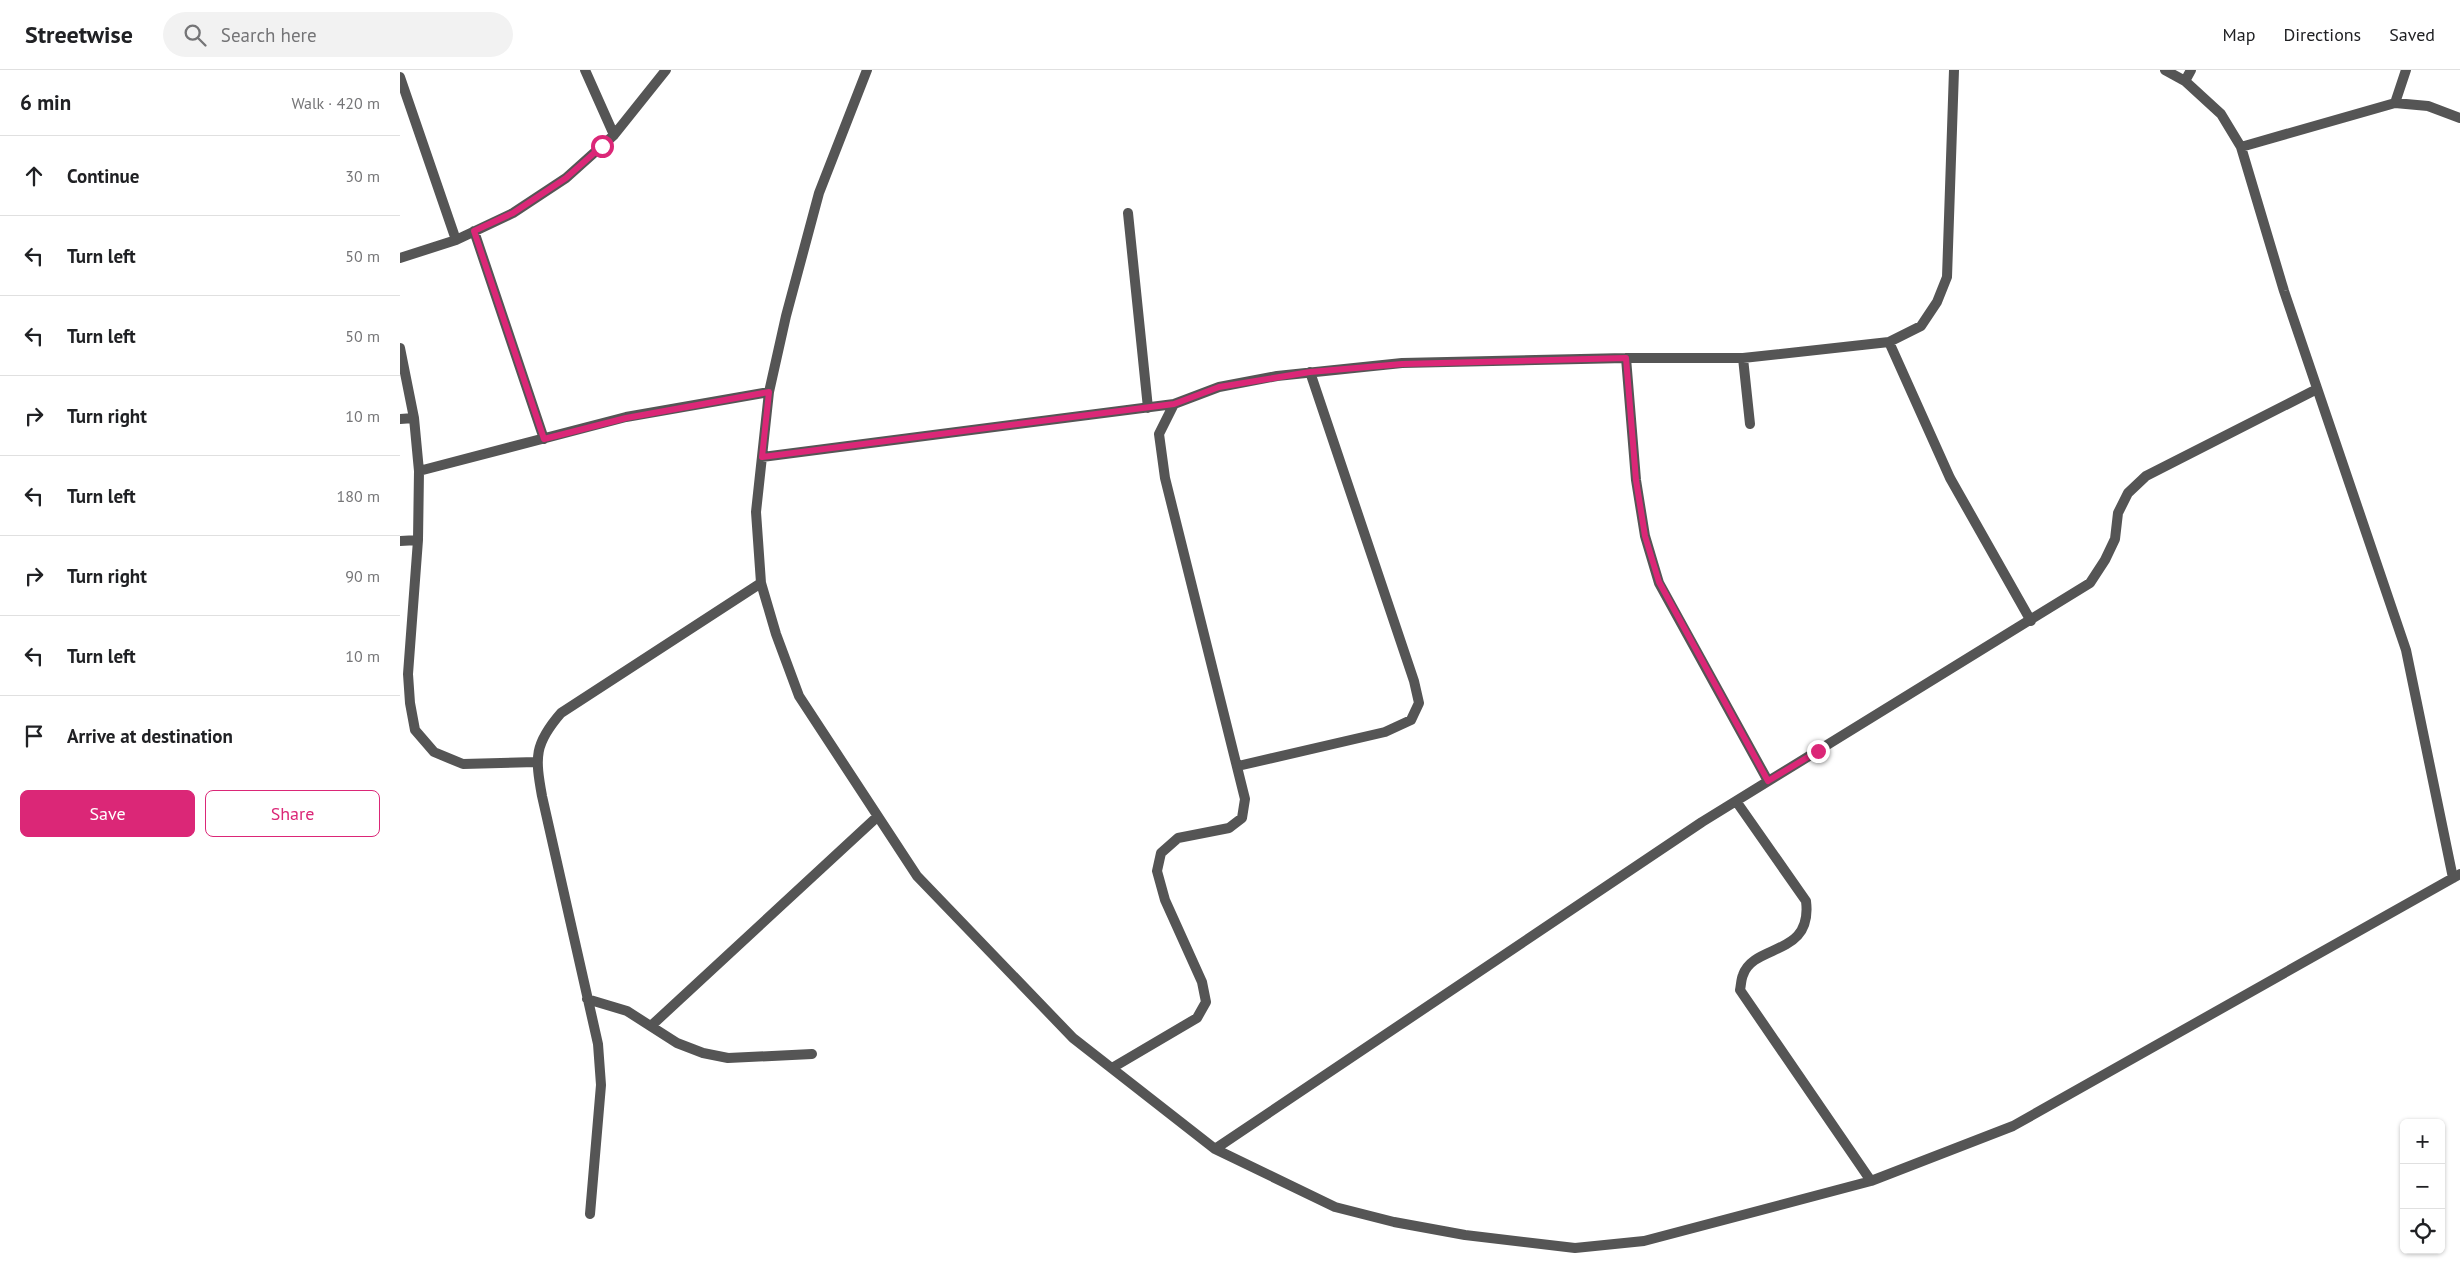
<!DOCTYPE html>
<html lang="en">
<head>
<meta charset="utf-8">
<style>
	body { margin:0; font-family:"PT Sans",sans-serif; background:#f2f2f2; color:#202124 }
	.controls { position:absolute; right:15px; bottom:15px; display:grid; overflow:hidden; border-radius:8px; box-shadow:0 1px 4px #0004 }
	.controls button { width:45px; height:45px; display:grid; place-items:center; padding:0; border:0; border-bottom:1px solid #e0e0e0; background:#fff; color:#202124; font:25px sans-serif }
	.stop { position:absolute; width:15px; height:15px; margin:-11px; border:4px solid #db2777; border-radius:50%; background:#fff }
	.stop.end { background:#db2777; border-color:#fff; box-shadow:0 1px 5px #0008 }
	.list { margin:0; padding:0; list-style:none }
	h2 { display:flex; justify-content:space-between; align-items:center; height:65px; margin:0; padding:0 20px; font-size:21px }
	h2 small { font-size:16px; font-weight:400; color:#757577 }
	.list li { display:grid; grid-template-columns:32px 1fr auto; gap:15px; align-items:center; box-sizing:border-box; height:80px; padding:0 20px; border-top:1px solid #e0e0e0 }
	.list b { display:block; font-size:19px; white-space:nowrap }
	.list em { font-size:16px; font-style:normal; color:#757577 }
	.actions { display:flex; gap:10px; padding:15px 20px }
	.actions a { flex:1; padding:11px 0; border:1px solid #db2777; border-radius:8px; text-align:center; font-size:18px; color:#db2777 }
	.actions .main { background:#db2777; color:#fff }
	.icon { flex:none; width:28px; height:28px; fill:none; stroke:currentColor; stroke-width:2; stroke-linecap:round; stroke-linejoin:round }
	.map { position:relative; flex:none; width:2060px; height:1199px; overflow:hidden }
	header { display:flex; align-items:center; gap:30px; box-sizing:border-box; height:70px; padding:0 25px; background:#fff; border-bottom:1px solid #e0e0e0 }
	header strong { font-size:24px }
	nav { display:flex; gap:28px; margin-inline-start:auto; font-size:18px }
	.search { width:350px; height:45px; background:#f2f2f2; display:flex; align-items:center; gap:12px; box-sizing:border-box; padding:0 18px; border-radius:28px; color:#757577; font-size:19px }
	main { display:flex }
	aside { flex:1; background:#fff }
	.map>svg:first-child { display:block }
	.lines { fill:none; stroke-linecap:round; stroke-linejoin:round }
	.street { stroke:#555; stroke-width:10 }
	.route { stroke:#db2777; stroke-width:6 }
</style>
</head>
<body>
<header>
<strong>Streetwise</strong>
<div class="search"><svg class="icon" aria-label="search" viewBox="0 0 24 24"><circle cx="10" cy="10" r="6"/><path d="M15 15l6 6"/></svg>Search here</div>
<nav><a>Map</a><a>Directions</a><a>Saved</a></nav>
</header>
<main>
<aside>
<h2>6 min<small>Walk · 420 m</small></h2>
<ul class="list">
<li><svg class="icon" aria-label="ahead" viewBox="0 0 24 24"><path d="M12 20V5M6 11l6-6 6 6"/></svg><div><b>Continue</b></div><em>30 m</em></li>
<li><svg class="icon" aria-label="left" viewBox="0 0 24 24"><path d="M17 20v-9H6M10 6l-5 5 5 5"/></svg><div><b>Turn left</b></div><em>50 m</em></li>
<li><svg class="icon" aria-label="left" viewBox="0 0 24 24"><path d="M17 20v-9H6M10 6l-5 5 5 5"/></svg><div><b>Turn left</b></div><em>50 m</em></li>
<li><svg class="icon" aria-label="right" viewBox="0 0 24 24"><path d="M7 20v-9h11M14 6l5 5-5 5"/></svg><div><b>Turn right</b></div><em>10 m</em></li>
<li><svg class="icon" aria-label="left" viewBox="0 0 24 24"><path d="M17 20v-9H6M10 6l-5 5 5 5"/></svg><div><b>Turn left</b></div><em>180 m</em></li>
<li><svg class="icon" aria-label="right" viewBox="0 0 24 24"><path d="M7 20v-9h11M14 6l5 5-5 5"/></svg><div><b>Turn right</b></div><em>90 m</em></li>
<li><svg class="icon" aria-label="left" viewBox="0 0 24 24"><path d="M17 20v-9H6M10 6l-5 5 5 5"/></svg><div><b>Turn left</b></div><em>10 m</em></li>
<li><svg class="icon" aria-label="arrive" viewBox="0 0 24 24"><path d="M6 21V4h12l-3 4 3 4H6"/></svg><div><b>Arrive at destination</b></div></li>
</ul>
<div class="actions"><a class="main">Save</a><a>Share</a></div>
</aside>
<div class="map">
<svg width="2060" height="1199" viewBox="0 0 2060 1199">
	<rect width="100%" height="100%" fill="#fff"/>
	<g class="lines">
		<!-- street -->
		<path class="street" d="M185 0 214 65
			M467 0 419 123 386 246 369 322 356 442 361 513 376 564 399 626 517 806 673 968 815 1079 935 1137 994 1152 1065 1165 1175 1178 1244 1171 1471 1111 1613 1056 2060 804
			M1765 0 1785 11 1821 44 1841 77 1884 221 2006 580 2053 808
			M0 7 56 170
			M1785 11 1791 0
			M1995 33 2006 0
			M1841 77 1995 33 2028 36 2060 48
			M728 143 748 338
			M74 161 144 369
			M0 188 56 170 113 143 166 108 214 65 266 0
			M1489 272 1550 408 1631 551
			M0 278 14 348 19 401 18 470 8 604 10 633 15 660 34 682 63 694 136 692
			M1226 288 1236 410 1245 466 1259 513 1368 711
			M1343 288 1350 354
			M0 349 14 348
			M362 387 774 334
			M19 401 226 347 369 322
			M0 471 18 470
			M838 696 985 662 1011 650 1019 633 1014 611 910 302
			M1336 731 1406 831C1413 887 1354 873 1343 905 1341 909 1341 916 1340 920L1471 1111
			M187 929 227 941 277 973 303 983 328 988 412 984
			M252 955 477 747
			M712 998 797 948 806 932 802 912 765 830 757 801 761 783 778 768 829 758 842 748 845 729 765 408 759 364 774 334 819 317 877 306 1002 293 1226 288H1343L1489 272 1521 256 1537 232 1547 207 1554 0
			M815 1079 1302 752 1690 513 1705 490 1715 469 1718 443 1728 423 1746 406 1917 319
			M190 1144 201 1015 198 974 142 726C135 687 134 674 161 643L361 513"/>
	</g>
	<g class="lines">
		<!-- route -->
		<path class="route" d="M202 76 166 108 113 143 74 161 144 369 226 348 369 322 362 387 774 334 819 317 910 302 1002 294 1226 288 1236 410 1245 466 1259 512 1368 711 1418 681"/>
	</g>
</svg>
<div class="controls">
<button>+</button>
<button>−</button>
<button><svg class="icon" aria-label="locate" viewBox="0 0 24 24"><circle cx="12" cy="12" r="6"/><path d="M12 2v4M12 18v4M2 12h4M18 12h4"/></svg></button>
</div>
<div class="stop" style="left:202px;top:76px"></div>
<div class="stop end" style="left:1418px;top:681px"></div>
</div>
</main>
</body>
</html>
